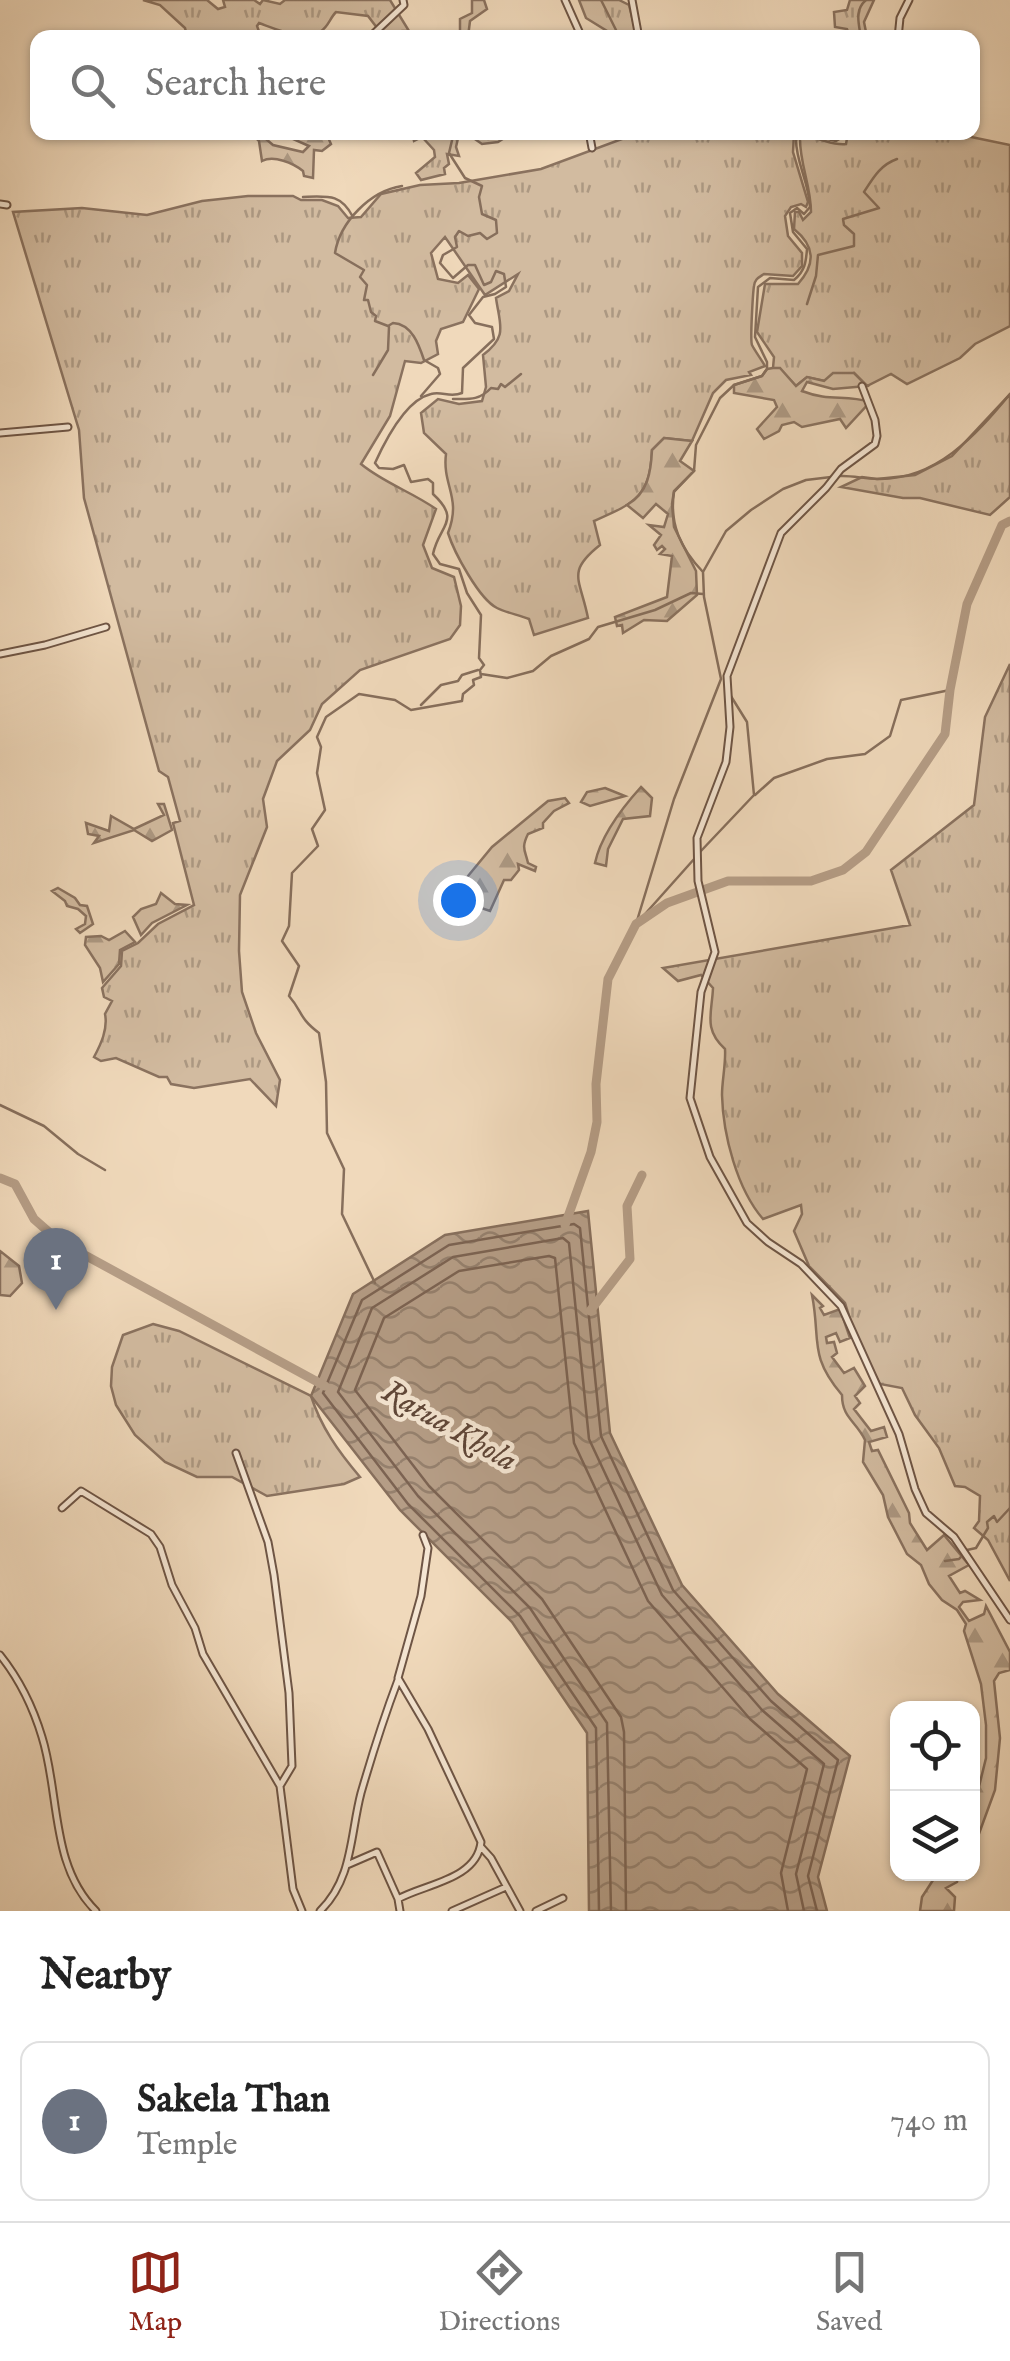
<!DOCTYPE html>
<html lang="en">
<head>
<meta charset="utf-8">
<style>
	body { margin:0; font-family:"IM FELL English",serif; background:#f6f6f6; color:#222 }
	.controls { position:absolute; right:30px; bottom:30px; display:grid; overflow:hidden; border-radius:20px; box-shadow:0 2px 8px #0004 }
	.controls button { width:90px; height:90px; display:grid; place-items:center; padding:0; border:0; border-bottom:2px solid #e0e0e0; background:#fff; color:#222; font:50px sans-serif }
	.you { position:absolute; left:458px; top:900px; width:35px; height:35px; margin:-25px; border:8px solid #fff; border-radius:50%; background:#1a73e8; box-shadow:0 0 0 15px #1a73e833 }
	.badge { display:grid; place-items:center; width:65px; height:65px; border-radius:50%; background:#8f2418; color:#fff; font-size:32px; font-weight:700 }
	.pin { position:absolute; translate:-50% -82px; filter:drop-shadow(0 2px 5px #0008) }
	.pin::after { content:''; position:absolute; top:52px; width:35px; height:30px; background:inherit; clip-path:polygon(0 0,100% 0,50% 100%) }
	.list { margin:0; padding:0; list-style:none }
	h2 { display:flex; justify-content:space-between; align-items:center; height:130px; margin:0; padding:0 40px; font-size:42px }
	h2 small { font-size:32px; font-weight:400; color:#767676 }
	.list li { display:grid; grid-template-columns:65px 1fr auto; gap:30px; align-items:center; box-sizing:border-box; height:160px; margin:0 20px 20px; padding:0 20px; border:2px solid #e0e0e0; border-radius:20px }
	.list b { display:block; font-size:38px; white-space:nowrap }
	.list p { margin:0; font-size:32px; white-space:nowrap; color:#767676 }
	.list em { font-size:32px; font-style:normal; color:#767676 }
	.icon { flex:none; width:55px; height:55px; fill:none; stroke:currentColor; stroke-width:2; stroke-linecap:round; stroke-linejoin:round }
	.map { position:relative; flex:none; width:1010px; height:1911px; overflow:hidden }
	.search { position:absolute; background:#fff; box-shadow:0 2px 8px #0004; left:30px; right:30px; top:30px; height:110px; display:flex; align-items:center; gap:25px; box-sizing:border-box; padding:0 35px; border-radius:20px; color:#767676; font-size:38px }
	.sheet { height:310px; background:#fff }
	nav { display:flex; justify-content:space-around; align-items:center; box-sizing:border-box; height:140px; border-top:2px solid #e0e0e0; background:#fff; font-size:28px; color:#767676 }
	nav a { display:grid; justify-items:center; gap:5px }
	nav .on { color:#8f2418 }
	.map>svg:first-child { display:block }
	.grass { fill:url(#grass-tufts); stroke:#8a725f; stroke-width:2.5 }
	.forest { fill:url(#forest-firs); stroke:#8a725f; stroke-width:2.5 }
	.water { fill:url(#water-waves); stroke:#876f5c; stroke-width:2.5 }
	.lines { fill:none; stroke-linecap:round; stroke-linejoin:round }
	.shore { stroke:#7c6352; stroke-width:2.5 }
	.stream { stroke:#876f5c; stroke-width:2.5 }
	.river { stroke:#b59d86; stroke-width:9 }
	.minor-casing { stroke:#6e5545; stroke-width:9 }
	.minor { stroke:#f5e6d3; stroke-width:5 }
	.labels { text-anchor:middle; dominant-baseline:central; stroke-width:9; stroke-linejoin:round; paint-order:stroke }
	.water-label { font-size:32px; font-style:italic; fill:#5f4638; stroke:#f5e6d3 }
</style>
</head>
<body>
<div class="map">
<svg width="1010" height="1911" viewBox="0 0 1010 1911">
	<defs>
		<pattern id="grass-tufts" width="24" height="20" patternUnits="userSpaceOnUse" patternTransform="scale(2.5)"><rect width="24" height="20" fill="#d2bba0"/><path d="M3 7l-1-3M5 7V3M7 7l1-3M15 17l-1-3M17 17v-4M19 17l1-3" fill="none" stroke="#ac9882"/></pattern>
		<pattern id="forest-firs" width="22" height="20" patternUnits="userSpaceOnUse" patternTransform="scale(2.5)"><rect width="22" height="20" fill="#d2bba0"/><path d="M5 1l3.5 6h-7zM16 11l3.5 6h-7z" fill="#ac9882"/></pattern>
		<pattern id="water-waves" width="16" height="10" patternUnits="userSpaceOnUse" patternTransform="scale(2.5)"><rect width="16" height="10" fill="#b59d86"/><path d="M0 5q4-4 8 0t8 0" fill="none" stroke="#95806d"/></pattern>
	</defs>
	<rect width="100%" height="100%" fill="#f0d9bb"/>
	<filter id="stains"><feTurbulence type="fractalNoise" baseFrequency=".002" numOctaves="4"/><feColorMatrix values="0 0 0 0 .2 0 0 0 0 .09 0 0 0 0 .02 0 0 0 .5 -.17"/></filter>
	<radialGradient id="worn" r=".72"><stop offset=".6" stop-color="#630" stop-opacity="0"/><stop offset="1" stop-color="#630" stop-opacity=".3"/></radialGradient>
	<!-- grass -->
	<path class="grass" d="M143 0H207L218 9 225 7 223 0H254L260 4 263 0 280 4 285 0H390L409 31H403L405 37H384L368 16 336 12C330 18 328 27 321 31 304 42 276 29 259 23L257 26 261 37H179L186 32 185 28 160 5Z
		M472 0H484L487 9 470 21 468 37H460V19L472 13Z
		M579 0H619L629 5 637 37H607V31L586 18Z
		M850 0H874L864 22 867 37H850L847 29 835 27 834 12 847 10Z
		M412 132 476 133 488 139 495 138 499 133 509 135 498 142 482 144 469 135 459 134 456 147 459 156 447 154 449 164 444 168 445 174 421 180 416 173 435 157 434 150 422 137 414 141Z
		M947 132 1010 145V326L975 344 960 358 907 384 891 374 867 386 854 373 825 381 807 377 796 386 780 369 773 368 774 357 757 332 765 284H798C816 264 815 246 794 229L795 212H799L803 220 811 212C811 186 800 165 800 139 817 134 829 146 846 144L848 133Z
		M638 133H794L793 152 808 202 806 207 801 204 791 207 785 216 788 236 802 253V266L793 276 764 274C758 278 755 279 754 286 753 292 750 340 752 345 755 351 761 359 765 366L749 372 751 375 726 380 713 393 692 441 664 438 652 450C650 497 635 503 594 521L600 545C566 572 580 578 588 618L534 635 529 619C519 615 507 613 497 608 479 599 454 552 448 533 462 497 442 486 446 454L424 433 421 413 438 399 459 404 482 401 486 387 483 355C508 336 500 326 496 298L509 291 518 274 485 295 445 237 431 253 438 279 458 283 468 275 479 289 463 322 441 329 436 341 438 354 421 363 405 361 390 416 361 464C384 483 412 492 436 509L423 545 432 568 454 577 461 606 460 625 450 639 360 670 322 704 310 730 277 761 263 799 267 827 240 895 239 951 242 992 256 1033 280 1080 276 1106 250 1079 194 1088 171 1084 167 1077H159L116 1058 101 1061 94 1057C101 1044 108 1029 105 1014L112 1001 104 997 102 988 121 966 122 951 138 943 158 924 194 905 173 823 180 821 168 777 159 771 84 498 79 430 13 212 82 208 147 215 202 201 248 196H293L301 200H322L338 206 348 218 361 217 381 194 420 185 459 183 541 169Z
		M1010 394V497L990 515 920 498H903L841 487 862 477 877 479 915 475 952 456Z
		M1010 664V1581L988 1540 974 1528 979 1521 980 1496 965 1487 955 1486 939 1448 915 1415 902 1388 880 1384 855 1335 845 1303 809 1266 794 1231 802 1214 801 1205 763 1219C737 1189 723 1135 722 1095 722 1080 726 1064 725 1049 703 1029 712 1013 713 988L701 975 678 981 663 968 910 925 891 870 974 805 985 717Z
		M153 1324 179 1331 311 1396C321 1427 338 1451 360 1477L344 1484 267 1496 232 1477H197L165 1462 135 1435 116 1405 111 1386 112 1367 123 1335Z"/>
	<!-- forest -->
	<path class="forest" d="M251 133H259L273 145 303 152 309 146 293 139 288 133H326L331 144 322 151 314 150 313 178 304 176 303 171C293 163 274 155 262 161L259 141Z
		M773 368H780L796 386 807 377 824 381 833 373H854L867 386 833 389 807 382 802 391C830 402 845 394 870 402L846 428 840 419 802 427 794 422 782 425 779 431 764 439 757 429 777 407 774 400 734 393V385L762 376 767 369Z
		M664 438 692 441 680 461 694 471 674 491 672 504 674 527 696 571 697 595 667 621 644 620 623 633 622 625 617 626 615 617 667 597 672 556 660 554 665 549 662 546 657 550 654 545 661 535 649 525 664 527 668 514 656 504 643 518 627 505C648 493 651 472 652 450Z
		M641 787 652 798 650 816 623 819 608 849 606 866 595 863C601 835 622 808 641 787Z
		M605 788 625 796 590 806 581 802 587 792Z
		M565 798 569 803 554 811 543 823V828L528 834C521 848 525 850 528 863L536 867 535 871 518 864 519 870 511 880H504L490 911 472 905 464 889 468 876 492 847 548 801Z
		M158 804H164L172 830 152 841 134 830 94 843 99 836 88 834 86 823 109 831 111 816 134 829 164 815Z
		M58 888 75 898 80 905 87 906 93 924 80 933 76 929 85 924 86 916 78 909 67 906 65 901 52 891Z
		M161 893 175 904 187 905 152 923 141 935 133 917 141 909 156 904Z
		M125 931 135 942 120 950 119 964 103 982 100 968 85 945 86 937 101 936 109 940Z
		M0 1251 19 1266 22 1283 10 1296 0 1295Z
		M812 1295 823 1306 820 1308 824 1315 840 1309 850 1338 840 1342 836 1333 826 1337 827 1343 834 1342 837 1353 832 1357 844 1373 854 1368 865 1386 855 1396 860 1403 854 1409 871 1431 884 1427 887 1437 869 1442 872 1451 878 1450 909 1513 910 1523 927 1550 944 1535 969 1565 949 1576 960 1593 965 1591 980 1600 963 1602 959 1607 969 1621 984 1614 986 1606 1010 1652V1670L999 1673 994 1681 1000 1738 995 1790 973 1850V1811L986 1758V1725L981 1684 964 1631 966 1624 957 1610 942 1600 929 1584 921 1565 907 1554 888 1517 883 1495 863 1462 865 1440C856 1421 842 1418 842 1395 808 1355 821 1340 812 1295Z
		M937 1874H958L957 1882 946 1888 955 1897 954 1911H920L922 1897Z"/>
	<!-- water -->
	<path class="water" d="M588 1211 610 1433 682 1585 778 1694 850 1756 818 1877 827 1911H589L587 1733 512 1622 400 1510 311 1396 353 1294 445 1235Z"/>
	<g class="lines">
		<!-- shore -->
		<path class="shore" d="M599 1911 596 1728 520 1616 408 1504 323 1393 362 1300 449 1245 574 1224 580 1228 601 1436 673 1590 771 1701 838 1760 808 1876 817 1911
			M611 1911 607 1723 530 1608 418 1496 338 1392 372 1308 453 1257 563 1238 569 1243 589 1439 662 1595 762 1710 824 1764 796 1874 804 1911
			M626 1911 624 1732 621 1717 542 1599 429 1486 355 1390 384 1318 459 1271 549 1256 555 1258 574 1443 648 1601 750 1719 807 1769 781 1873 788 1911"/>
		<!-- stream -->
		<path class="stream" d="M601 0 620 38
			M861 38C859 24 854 10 866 0
			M402 186C370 191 340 222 335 253L364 270 360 277 367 285 364 300H368L371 312 376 316 375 321 388 326 393 323C412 324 419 345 424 360L438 368 440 374 421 396
			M303 197C329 196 341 194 353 217
			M807 304 816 276 818 255 854 246V234L844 225 843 219 879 208 864 192C873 178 880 165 897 159
			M373 375 388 350 389 327
			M453 399C468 399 479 401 491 388L498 389 501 384 505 387 521 374
			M839 476C852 475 864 479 878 479 936 480 975 436 1010 394
			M703 572C681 549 669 524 674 492L694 471 696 445 720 398 734 385 762 376 767 369V362L755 337 758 287 770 278 794 280C805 271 806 262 807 249L793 232 790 213 797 208 804 214 810 207C809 183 796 162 796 140L807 134 836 141 841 138V132
			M481 674 507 678 533 671 551 656 589 639 598 627 655 610 691 593 703 594
			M421 705 441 685 458 681 462 675 478 670
			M755 795 774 778 827 759 865 754 890 736 901 700 950 690
			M700 852 754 795 747 722 729 693
			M637 923 695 858
			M636 924 674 799 721 679 704 597 703 572 726 531 751 510 783 489 806 480 831 477
			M0 1105 44 1126 78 1154 105 1170
			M375 1283 342 1214 344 1169 327 1133 326 1082 319 1033C298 1017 303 1012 289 996L299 966 282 941 289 926 292 873 318 846 312 829 325 810 317 773 321 747 317 737 326 717 359 694 395 700 411 710 462 701 463 694 474 685 473 680 481 677 480 670 484 665 479 658 481 615 467 593 459 569 440 564 433 554C439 525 462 521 433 494V483L428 479 411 482 404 465 393 469 379 468 375 463C385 441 405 400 431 394 442 391 450 398 462 393L463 368 494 339 492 327 475 323 469 315 483 297 495 294 506 287 504 274 496 271 491 282 484 285 475 265H468L453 278 440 263 443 255 457 247 455 237 459 231 468 236 480 233 487 239 497 233 496 220 482 214 479 197 482 186 465 178 449 153 454 132
			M945 1561 959 1559 967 1550 976 1548 988 1528 987 1522 994 1516 997 1522 1010 1508"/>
		<!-- river -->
		<path class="river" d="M0 1178 15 1184 34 1219 59 1241 325 1386
			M565 1225 591 1152 597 1122 596 1084 608 979 636 924 667 903 728 881H811L843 870 866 852 945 734 950 690 967 604 1002 525 1010 521
			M590 1311 630 1259 627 1206 642 1175"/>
		<defs>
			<path id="minor" d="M565 0 582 38
				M632 0 639 38
				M369 38 404 5 403 0
				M898 38 900 18 909 0
				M589 132 592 148
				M0 204 7 205
				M862 386 875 420 877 436 875 444 841 469 826 488 781 533 727 676 730 727 726 762 697 838 698 881 715 952 701 992 690 1098 710 1157 747 1223 768 1242 801 1264 841 1306 899 1434 915 1489 926 1513 954 1537 1010 1620
				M0 433 68 427
				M0 654 45 645 106 627
				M236 1453 268 1542 274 1575 289 1693 292 1766 280 1786 293 1889 302 1911
				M62 1508 81 1491 151 1534 160 1547 172 1585 195 1628 203 1654 280 1786
				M0 1655C20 1680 33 1707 42 1737 60 1794 50 1866 96 1911
				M481 1847 491 1858 520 1911
				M347 1865 377 1852 398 1899
				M320 1911C353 1879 350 1835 361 1793 372 1755 384 1717 398 1680
				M400 1911 398 1899C424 1884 477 1880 481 1842L428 1729 398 1678 421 1596 428 1548 423 1535
				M452 1911 506 1887
				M536 1911 563 1898"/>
		</defs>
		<!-- minor casing -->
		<use href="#minor" class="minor-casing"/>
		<!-- minor -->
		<use href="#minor" class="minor"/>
	</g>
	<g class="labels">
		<!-- water labels -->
		<g class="water-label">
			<text transform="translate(449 1427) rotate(30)">Ratua Khola</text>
		</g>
	</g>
	<rect width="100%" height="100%" filter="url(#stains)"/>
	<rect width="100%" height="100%" fill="url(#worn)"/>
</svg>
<div class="controls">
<button><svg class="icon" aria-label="locate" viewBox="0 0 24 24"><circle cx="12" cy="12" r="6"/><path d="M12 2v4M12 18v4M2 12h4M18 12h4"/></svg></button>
<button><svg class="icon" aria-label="layers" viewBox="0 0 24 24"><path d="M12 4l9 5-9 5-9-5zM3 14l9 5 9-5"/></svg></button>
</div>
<div class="you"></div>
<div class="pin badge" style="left:56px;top:1310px;background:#6b7280">1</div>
<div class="search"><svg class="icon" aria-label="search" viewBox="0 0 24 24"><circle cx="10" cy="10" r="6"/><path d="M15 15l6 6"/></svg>Search here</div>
</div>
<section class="sheet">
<h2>Nearby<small></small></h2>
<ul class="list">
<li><span class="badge" style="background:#6b7280">1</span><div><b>Sakela Than</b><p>Temple</p></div><em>740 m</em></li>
</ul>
</section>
<nav>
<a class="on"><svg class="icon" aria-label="map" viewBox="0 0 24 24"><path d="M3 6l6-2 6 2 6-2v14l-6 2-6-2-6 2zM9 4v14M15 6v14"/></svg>Map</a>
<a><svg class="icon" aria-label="directions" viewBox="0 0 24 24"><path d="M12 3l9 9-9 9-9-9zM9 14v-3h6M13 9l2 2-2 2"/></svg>Directions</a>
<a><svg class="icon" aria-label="saved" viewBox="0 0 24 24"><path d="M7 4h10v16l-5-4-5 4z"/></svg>Saved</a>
</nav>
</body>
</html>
